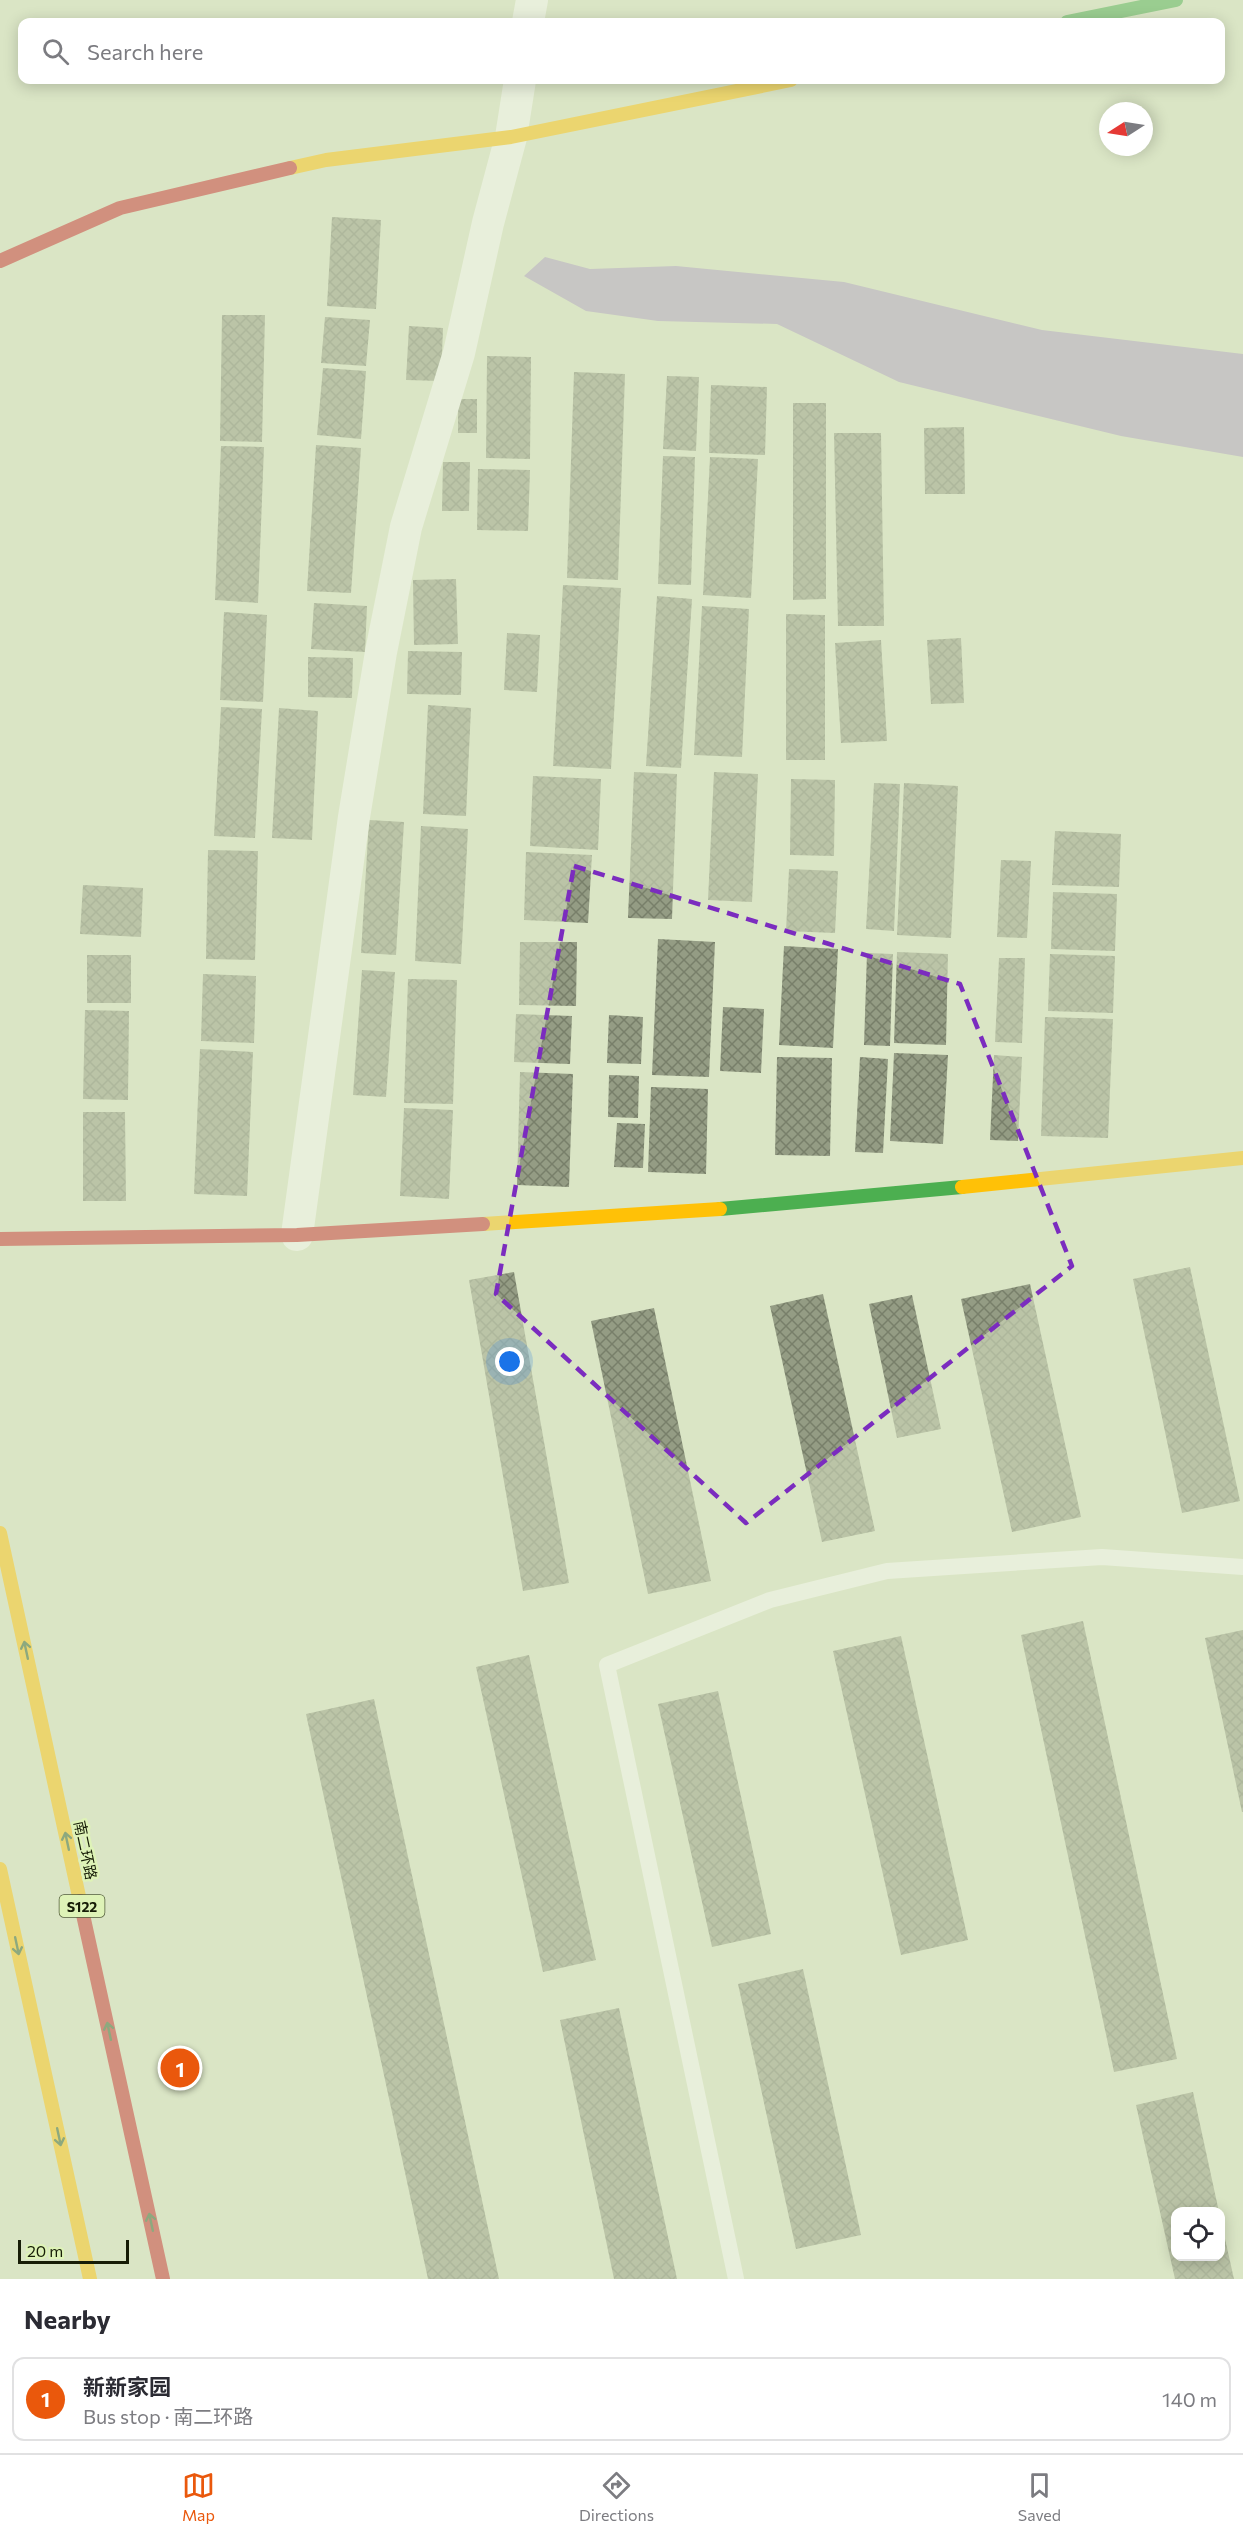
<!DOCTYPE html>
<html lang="en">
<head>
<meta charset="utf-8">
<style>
	body { margin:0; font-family:Commissioner,"Noto Sans SC",sans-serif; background:#f7f7f7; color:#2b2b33 }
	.controls { position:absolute; right:18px; bottom:18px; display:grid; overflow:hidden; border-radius:12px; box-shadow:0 3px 15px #0003 }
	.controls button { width:54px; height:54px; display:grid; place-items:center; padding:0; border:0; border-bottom:2px solid #e1e1e2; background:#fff; color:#2b2b33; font:30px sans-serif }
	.compass { position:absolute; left:1099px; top:102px; width:54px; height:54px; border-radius:50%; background:#fff; box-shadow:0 3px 15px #0003; rotate:258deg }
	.scale { position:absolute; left:18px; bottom:15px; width:111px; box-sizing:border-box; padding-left:6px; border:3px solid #171d07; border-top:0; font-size:16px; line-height:21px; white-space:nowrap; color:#171d07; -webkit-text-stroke:4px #def3b7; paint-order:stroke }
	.you { position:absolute; left:510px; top:1362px; width:21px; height:21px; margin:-15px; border:4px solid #fff; border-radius:50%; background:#1a73e8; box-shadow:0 0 0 9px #1a73e833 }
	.badge { display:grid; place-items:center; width:39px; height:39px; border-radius:50%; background:#ea580c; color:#fff; font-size:20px; font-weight:700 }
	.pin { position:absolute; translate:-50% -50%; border:3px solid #fff; box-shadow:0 2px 6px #0006 }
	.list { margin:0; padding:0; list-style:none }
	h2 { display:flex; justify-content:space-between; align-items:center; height:78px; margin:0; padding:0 24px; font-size:26px }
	h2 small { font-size:20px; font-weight:400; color:#7c7c81 }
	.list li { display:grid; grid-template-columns:39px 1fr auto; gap:18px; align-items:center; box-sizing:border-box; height:84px; margin:0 12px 12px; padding:0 12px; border:2px solid #e1e1e2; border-radius:12px }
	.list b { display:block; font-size:22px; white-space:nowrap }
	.list p { margin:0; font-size:20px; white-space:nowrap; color:#7c7c81 }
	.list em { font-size:20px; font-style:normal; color:#7c7c81 }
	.icon { flex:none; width:33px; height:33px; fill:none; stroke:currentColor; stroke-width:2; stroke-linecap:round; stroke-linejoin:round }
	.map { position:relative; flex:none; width:1243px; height:2279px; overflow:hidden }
	.search { position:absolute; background:#fff; box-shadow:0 3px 15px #0003; left:18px; right:18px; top:18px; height:66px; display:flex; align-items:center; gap:15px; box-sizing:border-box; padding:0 21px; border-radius:12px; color:#7c7c81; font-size:22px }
	.sheet { height:174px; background:#fff }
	nav { display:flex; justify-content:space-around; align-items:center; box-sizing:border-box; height:84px; border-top:2px solid #e1e1e2; background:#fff; font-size:16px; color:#7c7c81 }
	nav a { display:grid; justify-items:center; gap:3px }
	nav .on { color:#ea580c }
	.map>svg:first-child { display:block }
	.water { fill:#afa0c3 }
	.building { fill:url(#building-cross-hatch) }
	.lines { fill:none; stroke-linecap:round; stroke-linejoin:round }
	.lane { stroke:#f9fbf6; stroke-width:16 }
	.street { stroke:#f9fbf6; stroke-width:32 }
	.fast { stroke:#4caf50; stroke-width:14 }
	.slow { stroke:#ffc107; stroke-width:14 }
	.jam { stroke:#c62828; stroke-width:14 }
	.oneway { stroke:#2f5f28 }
	.marked { fill:none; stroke:#7b2cbf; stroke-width:4.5; stroke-dasharray:12 8; stroke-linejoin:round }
	.labels { text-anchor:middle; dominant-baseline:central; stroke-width:5; stroke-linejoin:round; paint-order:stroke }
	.shield { fill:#def3b7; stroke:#535d3c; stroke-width:1.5 }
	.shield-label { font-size:14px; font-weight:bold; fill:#171d07 }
	.street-label { font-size:15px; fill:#171d07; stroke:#def3b7 }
</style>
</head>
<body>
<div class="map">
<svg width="1243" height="2279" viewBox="0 0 1243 2279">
	<defs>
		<pattern id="building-cross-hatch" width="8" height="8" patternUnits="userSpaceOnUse" patternTransform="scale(1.5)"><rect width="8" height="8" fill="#949c84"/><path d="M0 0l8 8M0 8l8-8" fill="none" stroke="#787f6a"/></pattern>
	</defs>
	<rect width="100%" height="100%" fill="#dae5c5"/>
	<!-- water -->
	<path class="water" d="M545 257 590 269 676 266 844 282 1042 330 1243 354V457L1121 436 899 382 777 324 658 321 586 311 524 276Z"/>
	<!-- building -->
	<path class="building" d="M332 217 381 220 376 309 327 306Z
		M222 315H265L262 442 220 441Z
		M325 317 370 320 366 366 321 363Z
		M409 326 443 328 441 381 406 380Z
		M487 356 531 357 530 459 486 458Z
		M323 368 366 371 361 439 317 435Z
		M574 372 625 374 618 580 567 578Z
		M667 376 699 377 696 451 663 449Z
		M711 385 767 387 765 455 709 453Z
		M458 399H477V433H458Z
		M793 403H826V599L793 600Z
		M964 427 965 494H925L924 428Z
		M834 433H881L884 626H838Z
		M316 445 361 448 351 593 307 591Z
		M221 446 264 447 258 603 215 600Z
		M663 456 695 457 691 585 658 584Z
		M710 457 758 459 751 598 703 595Z
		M443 462H470L469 511H442Z
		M478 469 530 470 528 531 477 530Z
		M456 579 458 644 414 645 413 580Z
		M563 585 621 588 611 769 553 766Z
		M657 596 692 599 681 768 646 766Z
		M314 603 367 606 365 652 311 649Z
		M702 606 749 609 742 757 694 755Z
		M224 612 267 615 263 702 220 700Z
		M786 614 825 615V760H786Z
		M507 633 540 635 537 692 504 690Z
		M961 638 964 703 931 704 927 640Z
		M881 640 887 741 841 743 835 643Z
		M408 651 462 652 461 695 407 694Z
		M308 657 353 658 352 698 308 697Z
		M428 705 471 708 466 816 423 814Z
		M221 707 262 709 255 838 214 836Z
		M279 708 318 711 312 840 272 838Z
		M634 772 677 774 672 919 628 918Z
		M714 772 758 774 752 902 708 900Z
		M533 776 601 779 598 850 530 846Z
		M791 779 835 780 834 856 790 855Z
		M874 783 900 784 894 931 866 929Z
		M904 783 958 786 951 938 897 935Z
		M369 820 404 822 396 955 361 953Z
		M421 826 468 829 461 964 415 961Z
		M1055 831 1121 834 1119 887 1052 885Z
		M208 850 258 851 255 960 206 959Z
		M526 852 592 855 588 923 524 920Z
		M1001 860 1031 861 1027 938 997 937Z
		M789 869 838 871 835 933 786 931Z
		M83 885 143 888 141 937 80 934Z
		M1053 892 1117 894 1115 951 1051 949Z
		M658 939 715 942 709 1077 652 1075Z
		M520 942H577L576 1006 519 1005Z
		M784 946 838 949 833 1048 779 1045Z
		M897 952 948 954 946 1045 894 1043Z
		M867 953 893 954 890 1046 864 1045Z
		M1050 954 1115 956 1113 1013 1048 1011Z
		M87 955H131V1003H87Z
		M999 958H1025L1022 1043 995 1042Z
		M362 970 395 972 386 1097 353 1095Z
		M203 974 256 976 254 1043 201 1041Z
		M408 979 457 980 453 1104 404 1103Z
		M723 1007 764 1009 761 1073 720 1071Z
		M85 1010 129 1011 128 1100 83 1099Z
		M516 1014 572 1016 570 1064 514 1062Z
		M609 1015 643 1017 641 1064 607 1063Z
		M1045 1017 1113 1019 1108 1138 1041 1136Z
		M200 1049 253 1052 247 1196 194 1194Z
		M894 1053 948 1055 943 1144 890 1141Z
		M994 1055 1022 1057 1018 1141 990 1140Z
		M777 1057 832 1058 830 1156 775 1155Z
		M860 1057 888 1059 883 1153 855 1152Z
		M520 1072 573 1074 569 1187 517 1185Z
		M609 1075 639 1076 638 1118 608 1117Z
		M651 1087 708 1089 706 1174 648 1172Z
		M404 1108 453 1110 449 1199 400 1196Z
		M83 1112H125L126 1201H83Z
		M617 1123 645 1124 643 1168 614 1167Z
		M1190 1267 1240 1501 1182 1513 1133 1279Z
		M514 1272 569 1583 523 1591 469 1280Z
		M1030 1284 1081 1517 1012 1532 961 1299Z
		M823 1294 875 1531 822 1542 770 1306Z
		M912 1295 941 1429 897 1438 869 1304Z
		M654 1308 711 1581 648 1594 591 1321Z
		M1083 1621 1177 2059 1114 2072 1021 1635Z
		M1243 1630V1812H1242L1205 1638Z
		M901 1636 968 1940 901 1955 833 1651Z
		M529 1655 596 1960 543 1972 476 1667Z
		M718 1691 771 1934 712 1947 658 1704Z
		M374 1699 499 2279H428L306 1714Z
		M803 1969 861 2235 796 2249 738 1984Z
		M619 2008 677 2279H614L560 2020Z
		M1193 2092 1219 2212H1176V2256H1220L1221 2221 1234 2279H1175L1136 2105Z"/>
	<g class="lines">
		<!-- lane -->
		<path class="lane" d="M736 2279 607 1665 770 1600 887 1571 1102 1557 1243 1567"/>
		<!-- street -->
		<path class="street" d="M528 22 532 0
			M297 1235 354 817 381 652 406 527 459 353 488 223 511 137 520 80"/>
		<!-- fast -->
		<path class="fast" d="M1067 22 1176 0
			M720 1209 962 1187"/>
		<!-- slow -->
		<path class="slow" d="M290 168 326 160 511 137 791 80
			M962 1187 1243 1158
			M483 1224 720 1209
			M0 1533 80 1901
			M0 1869 90 2279"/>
		<!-- jam -->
		<path class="jam" d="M0 261 120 208 290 168
			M0 1239 297 1235 483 1224
			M80 1901 163 2279"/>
	</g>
	<!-- one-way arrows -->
	<defs><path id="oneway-shaft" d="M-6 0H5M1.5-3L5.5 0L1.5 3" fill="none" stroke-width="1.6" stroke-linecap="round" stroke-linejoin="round" transform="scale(1.5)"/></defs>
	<g class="oneway">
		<use href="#oneway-shaft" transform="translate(26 1650) rotate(-102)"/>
		<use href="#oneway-shaft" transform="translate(67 1841) rotate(-102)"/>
		<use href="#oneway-shaft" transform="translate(17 1946) rotate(78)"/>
		<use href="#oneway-shaft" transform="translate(109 2031) rotate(-102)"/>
		<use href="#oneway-shaft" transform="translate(59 2137) rotate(78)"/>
		<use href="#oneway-shaft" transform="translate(151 2222) rotate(-102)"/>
	</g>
	<!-- marked area -->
	<path d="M0 0H1243V2279H0ZM574 866 960 984 1072 1266 746 1523 496 1294Z" fill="#dae5c5" fill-opacity=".55" fill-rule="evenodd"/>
	<path class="marked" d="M574 866 960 984 1072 1266 746 1523 496 1294Z"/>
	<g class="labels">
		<!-- shield labels -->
		<rect class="shield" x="59.5" y="1895" width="45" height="22" rx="4.5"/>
		<g class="shield-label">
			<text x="82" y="1906">S122</text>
		</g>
		<!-- street labels -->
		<g class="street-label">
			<text transform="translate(86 1850) rotate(78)">南二环路</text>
		</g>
	</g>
</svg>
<div class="controls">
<button><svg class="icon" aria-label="locate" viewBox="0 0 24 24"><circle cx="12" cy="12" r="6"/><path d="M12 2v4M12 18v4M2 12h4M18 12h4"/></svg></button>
</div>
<svg class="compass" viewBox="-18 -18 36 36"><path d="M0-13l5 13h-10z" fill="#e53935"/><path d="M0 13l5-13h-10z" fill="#7c7c81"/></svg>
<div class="scale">20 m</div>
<div class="you"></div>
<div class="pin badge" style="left:180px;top:2068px">1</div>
<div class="search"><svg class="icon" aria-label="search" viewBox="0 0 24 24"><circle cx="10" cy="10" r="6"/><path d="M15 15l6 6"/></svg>Search here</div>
</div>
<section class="sheet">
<h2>Nearby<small></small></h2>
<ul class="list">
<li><span class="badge">1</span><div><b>新新家园</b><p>Bus stop · 南二环路</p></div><em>140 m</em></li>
</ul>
</section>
<nav>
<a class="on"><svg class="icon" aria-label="map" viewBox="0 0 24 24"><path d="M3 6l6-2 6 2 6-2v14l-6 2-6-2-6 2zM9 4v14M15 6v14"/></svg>Map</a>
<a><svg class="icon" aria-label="directions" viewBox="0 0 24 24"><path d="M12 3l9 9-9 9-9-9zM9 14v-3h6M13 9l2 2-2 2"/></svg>Directions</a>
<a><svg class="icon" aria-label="saved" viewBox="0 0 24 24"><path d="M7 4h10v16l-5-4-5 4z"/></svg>Saved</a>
</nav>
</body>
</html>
